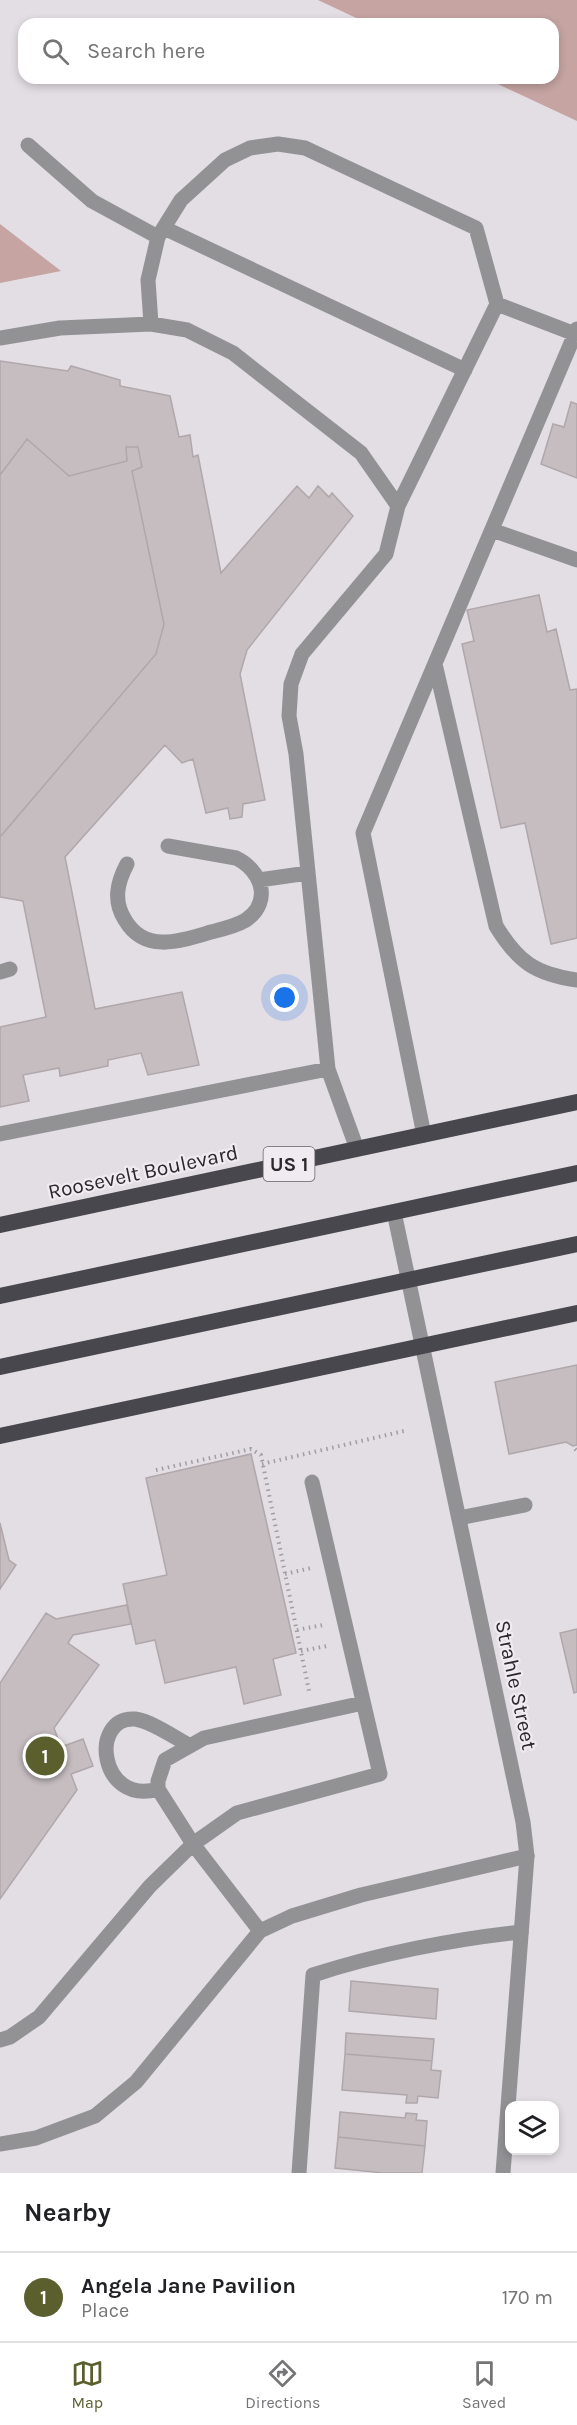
<!DOCTYPE html>
<html lang="en">
<head>
<meta charset="utf-8">
<style>
	body { margin:0; font-family:Karla,sans-serif; background:#f6f6f6; color:#202124 }
	.controls { position:absolute; right:18px; bottom:18px; display:grid; overflow:hidden; border-radius:12px; box-shadow:0 3px 9px #0003 }
	.controls button { width:54px; height:54px; display:grid; place-items:center; padding:0; border:0; border-bottom:2px solid #e0e0e0; background:#fff; color:#202124; font:30px sans-serif }
	.you { position:absolute; left:285px; top:998px; width:21px; height:21px; margin:-15px; border:4px solid #fff; border-radius:50%; background:#1a73e8; box-shadow:0 0 0 9px #1a73e833 }
	.badge { display:grid; place-items:center; width:39px; height:39px; border-radius:50%; background:#5b5f2d; color:#fff; font-size:20px; font-weight:700 }
	.pin { position:absolute; translate:-50% -50%; border:3px solid #fff; box-shadow:0 2px 6px #0006 }
	.list { margin:0; padding:0; list-style:none }
	h2 { display:flex; justify-content:space-between; align-items:center; height:78px; margin:0; padding:0 24px; font-size:26px }
	h2 small { font-size:20px; font-weight:400; color:#757577 }
	.list li { display:grid; grid-template-columns:39px 1fr auto; gap:18px; align-items:center; box-sizing:border-box; height:90px; padding:0 24px; border-top:2px solid #e0e0e0 }
	.list b { display:block; font-size:22px; white-space:nowrap }
	.list p { margin:0; font-size:20px; white-space:nowrap; color:#757577 }
	.list em { font-size:20px; font-style:normal; color:#757577 }
	.icon { flex:none; width:33px; height:33px; fill:none; stroke:currentColor; stroke-width:2; stroke-linecap:round; stroke-linejoin:round }
	.map { position:relative; flex:none; width:577px; height:2173px; overflow:hidden }
	.search { position:absolute; background:#fff; box-shadow:0 3px 9px #0003; left:18px; right:18px; top:18px; height:66px; display:flex; align-items:center; gap:15px; box-sizing:border-box; padding:0 21px; border-radius:18px; color:#757577; font-size:22px }
	.sheet { height:168px; background:#fff }
	nav { display:flex; justify-content:space-around; align-items:center; box-sizing:border-box; height:84px; border-top:2px solid #e0e0e0; background:#fff; font-size:16px; color:#757577 }
	nav a { display:grid; justify-items:center; gap:3px }
	nav .on { color:#5b5f2d }
	.map>svg:first-child { display:block }
	.green { fill:#c5a4a2 }
	.building { fill:#c6bdc1; stroke:#b0a7aa; stroke-width:1.5 }
	.lines { fill:none; stroke-linecap:round; stroke-linejoin:round }
	.path { stroke:#a19da2; stroke-width:4; stroke-dasharray:1.5 4.5; stroke-linecap:butt }
	.service { stroke:#929295; stroke-width:15 }
	.minor { stroke:#929295; stroke-width:15 }
	.trunk { stroke:#48474e; stroke-width:16 }
	.labels { text-anchor:middle; dominant-baseline:central; stroke-width:4.5; stroke-linejoin:round; paint-order:stroke }
	.shield { fill:#f0eaf1; stroke:#656266; stroke-width:1.5 }
	.shield-label { font-size:20px; font-weight:bold; fill:#2a282a }
	.street-label { font-size:21px; fill:#2a282a; stroke:#f0eaf1 }
</style>
</head>
<body>
<div class="map">
<svg width="577" height="2173" viewBox="0 0 577 2173">
	<rect width="100%" height="100%" fill="#e3dde4"/>
	<!-- green -->
	<path class="green" d="M318 0H577V121L485 78H553V24H369Z
		M0 224 61 271 0 283Z"/>
	<!-- building -->
	<path class="building" d="M0 361 68 371 71 366 120 380V386L170 396 179 437 190 435 193 457 198 455 221 573 297 486 309 498 318 486 329 497 332 493 353 516 247 650 240 674 265 800 243 804 242 817 230 819 228 808 206 813 193 759 182 763 165 745 65 857 95 1009 182 992 199 1065 148 1075 141 1053 108 1060V1066L60 1076 59 1068 23 1075 29 1101 0 1107V1027L46 1017 23 901 0 897V837L156 654 164 624 132 471 142 467 138 447H126L127 461 69 476 27 439 0 475Z
		M0 361 68 371 71 366 120 380V386L170 396 179 437 190 435 193 457 198 455 221 573 297 486 309 498 318 486 329 497 332 493 353 516 247 650 240 674 265 800 243 804 242 817 230 819 228 808 206 813 193 759 182 763 165 745 65 857 95 1009 182 992 199 1065 148 1075 141 1053 108 1060V1066L60 1076 59 1068 23 1075 29 1101 0 1107V1027L46 1017 23 901 0 897Z
		M571 402 577 404V478L541 464 553 424 564 427Z
		M27 439 69 476 127 461 126 447H138L142 467 132 471 164 624 156 654 0 837V475Z
		M539 595 547 632 556 629 570 690 577 689V938L551 944 525 823 501 828 462 644 474 641 467 610Z
		M577 1365V1445L573 1446 566 1442 509 1454 495 1382Z
		M251 1454 296 1653 273 1659 281 1695 244 1704 236 1667 165 1683 155 1640 136 1644 123 1584 167 1575 146 1478Z
		M0 1523 9 1560 16 1565 0 1589Z
		M127 1605 131 1624 73 1635 68 1643 99 1665 54 1728 61 1747 83 1739 93 1766 71 1774 77 1790 0 1899V1683L46 1613 56 1619Z
		M577 1629V1692L574 1693 560 1633Z
		M351 1981 438 1989 436 2019 349 2011Z
		M346 2033 434 2039 432 2061 345 2054Z
		M345 2054 432 2061 431 2070 441 2071 438 2098 418 2096 417 2103H406L407 2095 342 2090Z
		M340 2112 405 2118 406 2113 417 2114 416 2120 427 2121 425 2146 338 2137Z
		M338 2137 425 2146 422 2173H384L335 2168Z"/>
	<g class="lines">
		<!-- path -->
		<path class="path" d="M575 1449 577 1451
			M262 1464 404 1431
			M156 1470 251 1449 261 1455 309 1691
			M285 1574 311 1568
			M297 1630 323 1625
			M301 1651 327 1646"/>
		<!-- service -->
		<path class="service" d="M28 145 92 201 158 237
			M164 228 465 370
			M497 304 575 334
			M0 338 60 328 151 324
			M492 530 577 560
			M435 664 496 926C518 962 535 974 577 980
			M127 864C117 883 113 901 125 920 145 954 181 941 211 932 223 929 236 926 246 920 273 901 261 870 236 858L168 846
			M259 880 308 873
			M0 972 10 969
			M0 1134 328 1069
			M424 1135 363 833 577 329
			M357 1149 328 1069 296 754 289 716 291 684 302 654 386 554 398 506 497 304 476 228 305 148 278 144 250 148 225 160 181 200 158 237 148 280 151 324 187 330 233 353 361 453 398 506
			M459 1518 525 1505
			M158 1789C99 1806 89 1716 135 1719 151 1721 176 1738 190 1746
			M260 1931 193 1844 158 1789V1781L165 1760 204 1738 363 1703
			M0 2040 10 2037 39 2017 150 1886 193 1844 237 1813 380 1774 312 1482
			M0 2144 36 2138 95 2116 136 2082 260 1931 292 1916 361 1895 527 1856
			M299 2173 313 1975C377 1954 454 1939 521 1932"/>
		<!-- minor -->
		<path class="minor" d="M394 1212 523 1822 527 1856 503 2173"/>
		<!-- trunk -->
		<path class="trunk" d="M0 1225 577 1102
			M0 1296 577 1173
			M0 1367 577 1244
			M0 1436 577 1313"/>
	</g>
	<g class="labels">
		<!-- shield labels -->
		<rect class="shield" x="263.5" y="1147" width="51" height="34" rx="4.5"/>
		<g class="shield-label">
			<text x="289" y="1164">US 1</text>
		</g>
		<!-- street labels -->
		<g class="street-label">
			<text transform="translate(143 1172) rotate(-12)">Roosevelt Boulevard</text>
			<text transform="translate(516 1685) rotate(78)">Strahle Street</text>
		</g>
	</g>
</svg>
<div class="controls">
<button><svg class="icon" aria-label="layers" viewBox="0 0 24 24"><path d="M12 4l9 5-9 5-9-5zM3 14l9 5 9-5"/></svg></button>
</div>
<div class="you"></div>
<div class="pin badge" style="left:45px;top:1756px">1</div>
<div class="search"><svg class="icon" aria-label="search" viewBox="0 0 24 24"><circle cx="10" cy="10" r="6"/><path d="M15 15l6 6"/></svg>Search here</div>
</div>
<section class="sheet">
<h2>Nearby<small></small></h2>
<ul class="list">
<li><span class="badge">1</span><div><b>Angela Jane Pavilion</b><p>Place</p></div><em>170 m</em></li>
</ul>
</section>
<nav>
<a class="on"><svg class="icon" aria-label="map" viewBox="0 0 24 24"><path d="M3 6l6-2 6 2 6-2v14l-6 2-6-2-6 2zM9 4v14M15 6v14"/></svg>Map</a>
<a><svg class="icon" aria-label="directions" viewBox="0 0 24 24"><path d="M12 3l9 9-9 9-9-9zM9 14v-3h6M13 9l2 2-2 2"/></svg>Directions</a>
<a><svg class="icon" aria-label="saved" viewBox="0 0 24 24"><path d="M7 4h10v16l-5-4-5 4z"/></svg>Saved</a>
</nav>
</body>
</html>
